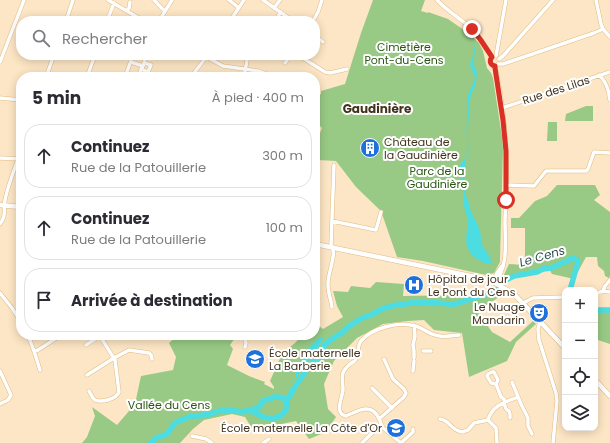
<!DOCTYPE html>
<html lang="fr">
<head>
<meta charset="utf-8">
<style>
	body { margin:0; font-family:Poppins,sans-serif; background:#f2f2f3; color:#2b2b33 }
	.controls { position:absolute; right:12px; bottom:12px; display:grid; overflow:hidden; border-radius:8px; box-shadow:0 2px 10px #0003 }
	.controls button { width:36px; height:36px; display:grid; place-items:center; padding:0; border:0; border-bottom:1px solid #e1e1e2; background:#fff; color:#2b2b33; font:20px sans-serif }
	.stop { position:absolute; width:12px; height:12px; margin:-9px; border:3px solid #d93025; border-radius:50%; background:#fff }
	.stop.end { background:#d93025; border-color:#fff; box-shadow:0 1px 4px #0008 }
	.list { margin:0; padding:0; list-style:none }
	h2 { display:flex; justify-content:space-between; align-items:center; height:52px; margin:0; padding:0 16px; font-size:17px }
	h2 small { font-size:13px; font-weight:400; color:#7c7c81 }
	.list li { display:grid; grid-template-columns:26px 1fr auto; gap:12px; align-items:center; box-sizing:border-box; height:64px; margin:0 8px 8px; padding:0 8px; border:1px solid #e1e1e2; border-radius:16px }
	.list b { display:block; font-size:15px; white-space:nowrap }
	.list p { margin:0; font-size:13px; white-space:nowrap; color:#7c7c81 }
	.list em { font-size:13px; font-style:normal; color:#7c7c81 }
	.icon { flex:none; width:22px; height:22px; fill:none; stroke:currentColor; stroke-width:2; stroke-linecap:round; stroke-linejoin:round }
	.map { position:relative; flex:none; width:610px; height:443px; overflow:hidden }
	.search { position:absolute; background:#fff; box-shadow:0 2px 10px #0003; left:16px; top:16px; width:304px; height:44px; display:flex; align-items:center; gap:10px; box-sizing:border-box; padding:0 14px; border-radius:16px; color:#7c7c81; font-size:15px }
	.panel { position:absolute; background:#fff; box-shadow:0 2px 10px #0003; left:16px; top:72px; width:304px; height:268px; border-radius:16px }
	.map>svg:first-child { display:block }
	.green { fill:#98ca85 }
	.water { fill:#4bdde1 }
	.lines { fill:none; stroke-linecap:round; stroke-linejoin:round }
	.stream { stroke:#4bdde1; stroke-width:1 }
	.river { stroke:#4bdde1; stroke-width:5.5 }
	.minor-casing { stroke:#e0bb83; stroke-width:4.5 }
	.major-casing { stroke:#e0bb83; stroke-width:5.5 }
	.minor { stroke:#fff; stroke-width:3.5 }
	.major { stroke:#fff; stroke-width:4.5 }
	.route { stroke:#d93025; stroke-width:5 }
	.labels { text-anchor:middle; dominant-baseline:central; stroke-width:4; stroke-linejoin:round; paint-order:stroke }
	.park-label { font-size:11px; fill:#295612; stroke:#fff }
	.street-label { font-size:11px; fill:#41331c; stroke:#fff }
	.poi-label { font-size:11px; fill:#41331c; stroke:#fff; text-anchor:start }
	.neighbourhood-label { font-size:12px; font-weight:bold; fill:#41331c; stroke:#fff }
	.water-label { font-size:12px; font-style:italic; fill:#325152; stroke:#fff }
</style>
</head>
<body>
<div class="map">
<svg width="610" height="443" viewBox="0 0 610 443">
	<rect width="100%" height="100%" fill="#fde6c5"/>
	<!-- green -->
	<path class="green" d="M373 0H425L421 11 428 13V12L448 19 468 33 479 43 483 51 487 68 491 73 493 78 502 137 503 149 500 259V262L494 273 486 275 423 261 397 257 381 211 356 187 336 161 318 160 320 133 322 128 315 121V103L318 99 316 97 318 95 321 94V91L345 84 361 33Z
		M586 106H593V121H565L566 114Z
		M548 122H557V141H547Z
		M557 185H595L600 195 594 200 610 212V276L609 278 605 276 604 271 598 266 597 257H586L574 279 552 274 549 269C543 270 538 273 533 274 529 275 526 274 523 275 516 276 510 279 506 284L502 279 509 264 525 265V228H511V218H519L535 201 547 196Z
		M376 282 404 284 403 296 464 295 466 299 496 291 504 294 477 311 492 332 510 342 533 321 536 324 516 342 507 361 469 377 462 333 434 330 424 320 408 321 383 324 357 338 334 361 324 384 328 409 336 417 326 432 309 439 296 421 253 430 245 417 232 414 204 420 193 429 180 443H82L87 437 95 416 92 407 117 425 135 404 141 376 173 370 176 357 169 343 178 335H237L230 345 233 349 227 365 249 376 265 382 264 384 274 389V387L270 381 282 354 296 342 302 335H315V318L317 317V324L323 329 343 317 337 306 333 291 348 292 351 286 370 288Z
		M595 311H610V344L595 339Z"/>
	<!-- water -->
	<path class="water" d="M472 57 474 58V65L477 73 476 82 474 89 471 94 472 95 469 100V105H468C466 93 472 88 475 78 472 68 468 68 472 57Z
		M464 159 466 160C465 171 463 182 465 192 466 198 470 202 469 207L480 230 482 245 488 254 493 264C483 264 473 258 468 249 464 239 468 231 468 221 467 216 465 211 464 206 463 199 464 191 463 184 462 180 459 175 459 170 459 166 462 162 464 159Z
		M321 337 324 338 321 342 317 351 305 364 295 380C294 367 310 343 321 337Z"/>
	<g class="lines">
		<!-- stream -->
		<path class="stream" d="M473 57 475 54C474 47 473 40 473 33
			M465 159 468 153 467 126 469 118 468 104
			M504 281 505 278"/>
		<!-- river -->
		<path class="river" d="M595 310H610
			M245 411H252L263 417 269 418H274L281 416 286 410 287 400 294 388 311 364 319 357 325 344 329 341 343 332 349 326 362 318 371 315 382 309 391 306 411 303 428 302 449 304H456L464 301 496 291 504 281 514 276 537 272 543 269 551 268 567 261 572 258 577 260 578 262 570 290
			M151 443 156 438 167 434 174 424 177 422 191 416H198L210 414 219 411 229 410 242 412 258 408 264 400 270 399 274 397H279L286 399 288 398 290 396"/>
		<defs>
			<path id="minor" d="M108 0 144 21
				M154 0C158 4 161 8 165 11
				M229 0 239 8
				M263 0 293 21
				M437 0C448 12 462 19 474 31 481 38 486 48 492 57
				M596 0 601 24 603 29 610 37
				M274 8 280 0
				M127 11 129 8 130 2
				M66 21 73 0
				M107 21 114 3
				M159 21 172 0
				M230 21 244 0
				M275 21 281 12
				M313 21 318 12 322 0
				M315 36 323 42
				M203 55 223 66 258 71 275 77
				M298 55 325 72 330 73 347 69
				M496 56 506 0
				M492 57C489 61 490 65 495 66
				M499 59 503 56 553 0
				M0 62 24 0
				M131 62 143 66 141 69 148 72 151 65 144 63 143 66
				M144 63 146 56
				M285 63 291 55
				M498 64H503L594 33 603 29
				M194 73 202 77
				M599 75C606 81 609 91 610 100
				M139 76 141 69
				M46 77 54 55
				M87 77 95 55
				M125 77 133 55
				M191 77 207 56
				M244 77 248 55
				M0 98 21 100
				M502 108 610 72
				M0 158 21 159
				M506 185 534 186 546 171H586L588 169 594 152 610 153
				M332 221 376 230 381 212
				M0 224C7 215 3 210 5 200 8 184 16 166 21 151
				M494 282C509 270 505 239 505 221 506 198 507 174 506 151 505 123 501 93 495 66
				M494 282C493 277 499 270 502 266
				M603 291 605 286 610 280
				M0 293 12 308 21 322
				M595 294 603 291 610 292
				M523 303 533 298 565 297
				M332 307C331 300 328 292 328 285 327 274 338 253 331 245L334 165
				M540 321 538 329 539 340 556 393 557 401 553 443
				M28 335 34 351 40 370
				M242 335V336C246 340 247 342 245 347
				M86 345 101 335
				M34 351 38 350 61 335
				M423 351H431
				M414 358V351L413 345 415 336 414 325
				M0 371 11 395 8 400 0 404
				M413 371 414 361
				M87 375 114 358 129 350 149 353 151 355 152 359
				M512 382 521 404 528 418V426L532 434
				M496 384 491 383 487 376 488 374 492 372H494L498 380 496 384 501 397 504 399 505 402
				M372 388 392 408
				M89 391C91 394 92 398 95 400 102 403 116 399 119 392L115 360 100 336
				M504 403 506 409 509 411 510 414V418
				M379 419 404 397 406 393 404 389 393 379 384 359
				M440 419C450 420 450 430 462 432L468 430 474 423 488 420
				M382 427C381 422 379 418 377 415 369 403 356 412 346 416 334 413 342 399 343 390 343 378 339 374 349 365 352 362 355 362 356 359 359 353 357 346 361 341 372 328 399 321 415 326 421 327 426 332 432 334 441 338 449 336 459 335
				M382 427 401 443
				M192 436 206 439 212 443
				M263 443 269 439
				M362 443 378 427H382
				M401 443 413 432V429
				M497 443 496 428 488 420C492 405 506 402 518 397"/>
			<path id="major" d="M0 205 21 207
				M315 244 485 279 497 284 514 294 565 348
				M595 380 610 396"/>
		</defs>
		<!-- minor casing -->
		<use href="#minor" class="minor-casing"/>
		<!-- major casing -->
		<use href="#major" class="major-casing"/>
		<!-- minor -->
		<use href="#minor" class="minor"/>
		<!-- major -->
		<use href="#major" class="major"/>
	</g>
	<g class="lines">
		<!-- route -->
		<path class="route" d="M472 29 480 39 492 57C489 61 490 65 495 66V68L503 120 506 151V200"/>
	</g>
	<!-- icons -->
	<defs>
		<symbol id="building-disc" viewBox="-11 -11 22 22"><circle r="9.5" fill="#1e71db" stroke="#fff"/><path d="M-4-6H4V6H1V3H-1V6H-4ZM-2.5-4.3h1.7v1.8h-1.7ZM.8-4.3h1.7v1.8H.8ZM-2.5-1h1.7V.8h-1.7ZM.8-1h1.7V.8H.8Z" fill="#fff"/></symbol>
		<symbol id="hospital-disc" viewBox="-11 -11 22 22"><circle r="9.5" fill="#1e71db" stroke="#fff"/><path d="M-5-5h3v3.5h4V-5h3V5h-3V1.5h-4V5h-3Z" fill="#fff"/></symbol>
		<symbol id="theatre-disc" viewBox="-11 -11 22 22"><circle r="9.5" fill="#1e71db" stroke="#fff"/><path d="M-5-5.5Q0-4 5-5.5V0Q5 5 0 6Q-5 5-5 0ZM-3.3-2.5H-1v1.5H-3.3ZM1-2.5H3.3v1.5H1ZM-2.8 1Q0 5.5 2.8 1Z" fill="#fff"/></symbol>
		<symbol id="school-disc" viewBox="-11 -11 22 22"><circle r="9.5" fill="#1e71db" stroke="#fff"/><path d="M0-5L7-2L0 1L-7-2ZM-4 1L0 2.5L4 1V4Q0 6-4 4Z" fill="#fff"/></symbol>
	</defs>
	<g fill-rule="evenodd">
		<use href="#building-disc" x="359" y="137" width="22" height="22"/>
		<use href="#hospital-disc" x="403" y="274" width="22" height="22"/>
		<use href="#theatre-disc" x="528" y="302" width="22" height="22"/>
		<use href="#school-disc" x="244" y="348" width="22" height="22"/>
		<use href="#school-disc" x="385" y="417" width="22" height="22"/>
	</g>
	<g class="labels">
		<!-- park labels -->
		<g class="park-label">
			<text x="404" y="47">Cimetière<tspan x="404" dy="13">Pont-du-Cens</tspan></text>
			<text x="437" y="171">Parc de la<tspan x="437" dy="13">Gaudinière</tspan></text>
			<text x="169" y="405">Vallée du Cens</text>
		</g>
		<!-- street labels -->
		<g class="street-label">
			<text transform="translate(556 90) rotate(-18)">Rue des Lilas</text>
		</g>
		<!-- poi labels -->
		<g class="poi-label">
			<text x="384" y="142">Château de<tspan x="384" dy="13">la Gaudinière</tspan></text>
			<text x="428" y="279">Hôpital de jour<tspan x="428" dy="13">Le Pont du Cens</tspan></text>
			<text x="525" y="307" text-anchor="end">Le Nuage<tspan x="525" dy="13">Mandarin</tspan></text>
			<text x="269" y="353">École maternelle<tspan x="269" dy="13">La Barberie</tspan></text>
			<text x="382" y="428" text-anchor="end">École maternelle La Côte d'Or</text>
		</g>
		<!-- neighbourhood labels -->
		<g class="neighbourhood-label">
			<text x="377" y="108">Gaudinière</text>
		</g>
		<!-- water labels -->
		<g class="water-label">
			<text transform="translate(542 256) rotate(-16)">Le Cens</text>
		</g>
	</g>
</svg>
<div class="controls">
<button>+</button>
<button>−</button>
<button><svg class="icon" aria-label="locate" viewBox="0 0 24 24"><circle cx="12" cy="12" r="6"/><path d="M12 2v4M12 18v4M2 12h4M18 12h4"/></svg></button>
<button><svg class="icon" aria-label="layers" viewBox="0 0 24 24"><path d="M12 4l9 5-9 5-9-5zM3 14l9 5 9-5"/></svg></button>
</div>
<div class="stop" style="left:506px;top:200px"></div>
<div class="stop end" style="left:472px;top:29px"></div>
<div class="search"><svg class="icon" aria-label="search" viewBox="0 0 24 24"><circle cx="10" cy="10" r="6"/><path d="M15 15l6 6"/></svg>Rechercher</div>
<section class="panel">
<h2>5 min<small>À pied · 400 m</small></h2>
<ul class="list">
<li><svg class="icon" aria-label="ahead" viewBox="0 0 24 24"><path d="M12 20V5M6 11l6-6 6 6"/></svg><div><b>Continuez</b><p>Rue de la Patouillerie</p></div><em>300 m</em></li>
<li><svg class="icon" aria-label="ahead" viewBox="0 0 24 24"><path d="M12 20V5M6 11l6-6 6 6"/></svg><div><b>Continuez</b><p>Rue de la Patouillerie</p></div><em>100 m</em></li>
<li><svg class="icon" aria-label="arrive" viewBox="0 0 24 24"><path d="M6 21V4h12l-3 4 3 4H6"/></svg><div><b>Arrivée à destination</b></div></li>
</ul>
</section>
</div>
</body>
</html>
